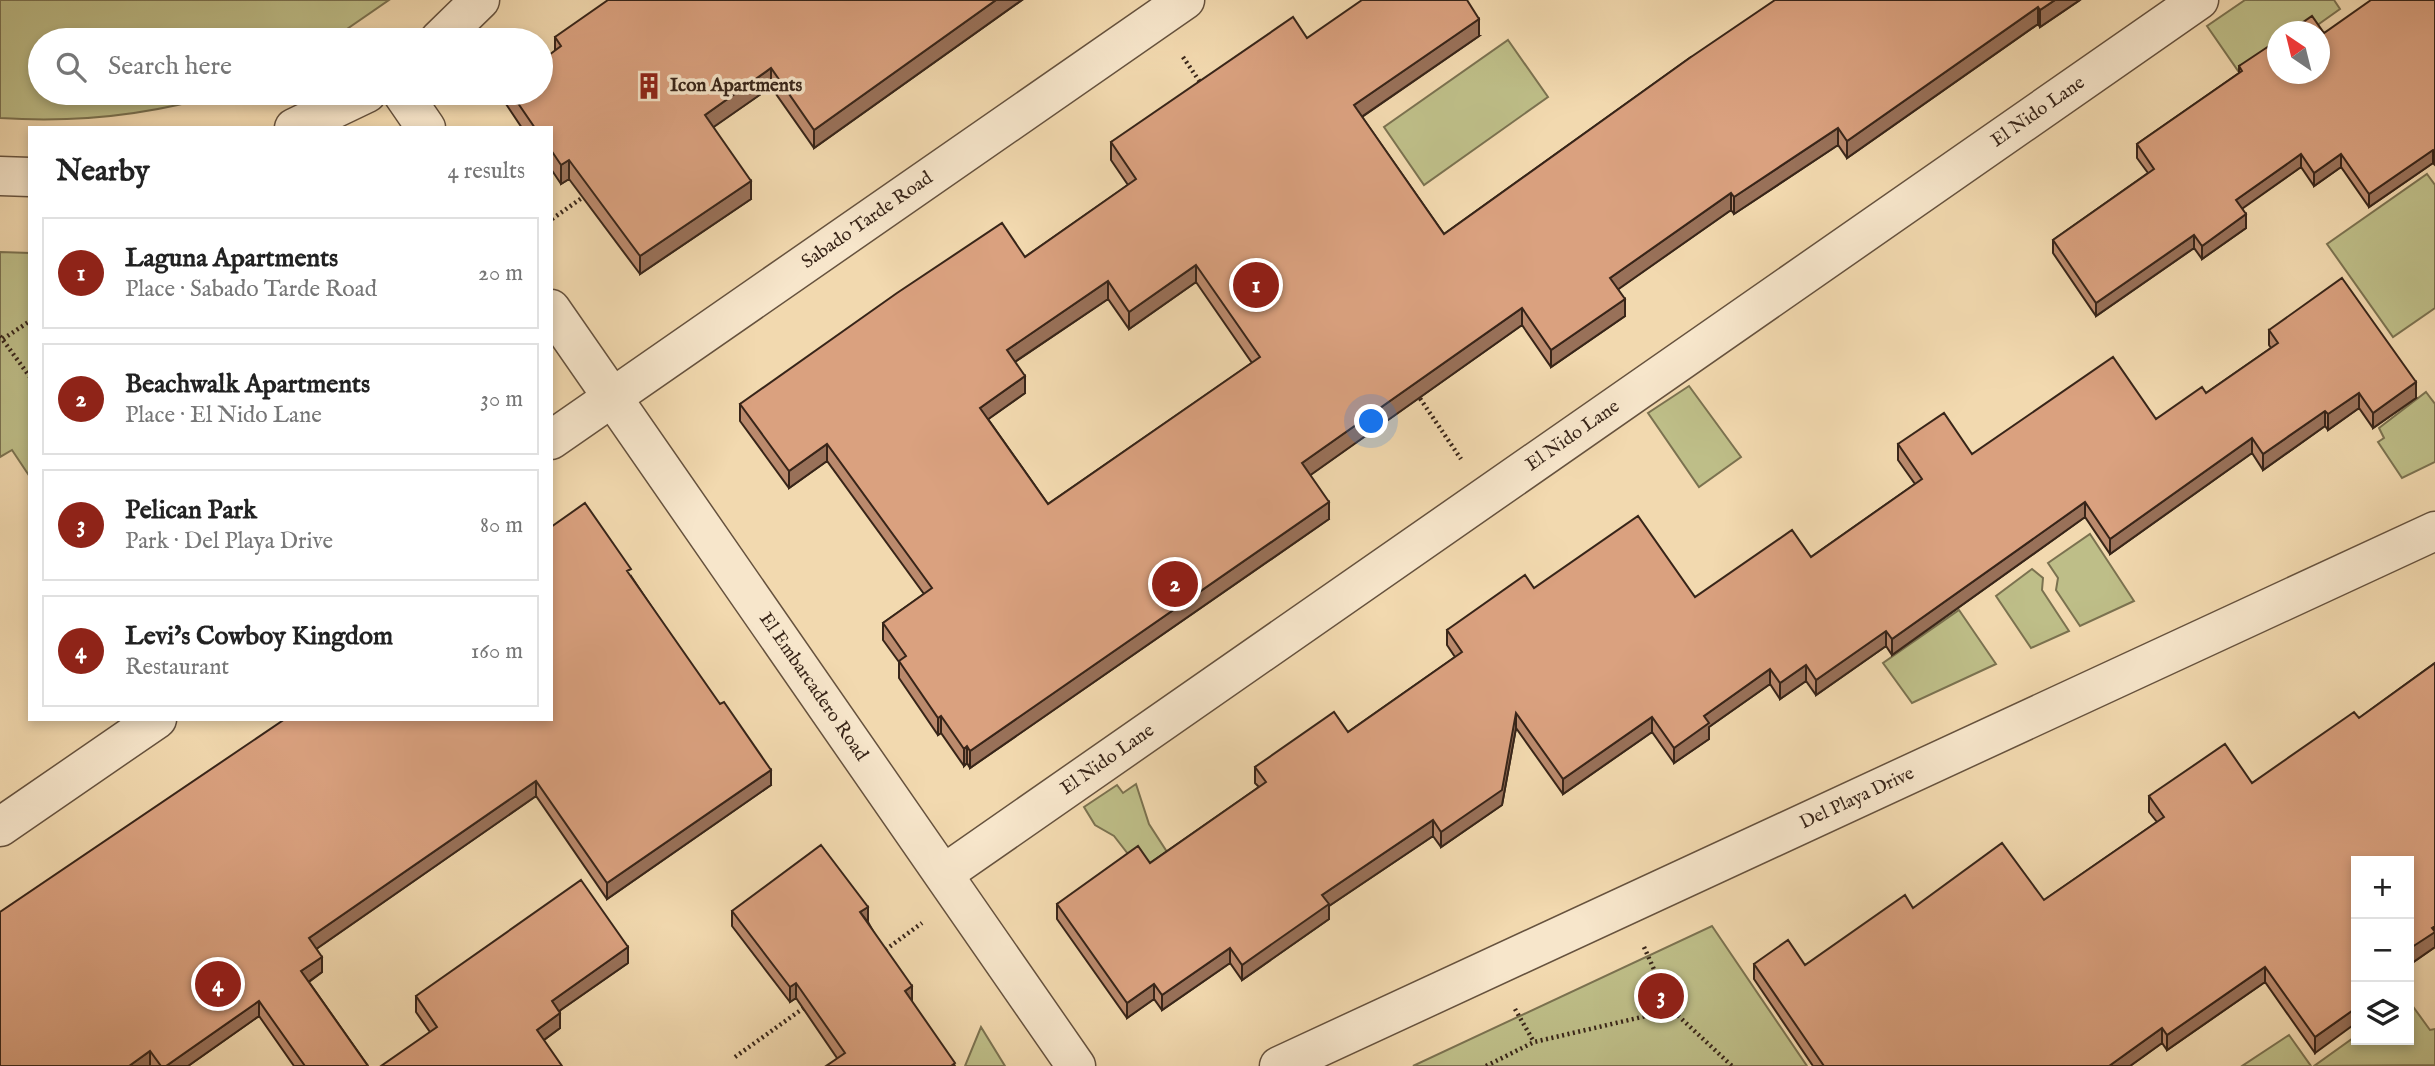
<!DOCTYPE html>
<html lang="en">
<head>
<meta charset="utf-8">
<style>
	body { margin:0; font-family:"IM FELL English",serif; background:#f6f6f6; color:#222 }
	.controls { position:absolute; right:21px; bottom:21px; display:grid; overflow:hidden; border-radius:0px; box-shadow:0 4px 10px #0003 }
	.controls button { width:63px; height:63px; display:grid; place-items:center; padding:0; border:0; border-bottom:2px solid #e0e0e0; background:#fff; color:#222; font:35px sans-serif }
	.compass { position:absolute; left:2267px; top:21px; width:63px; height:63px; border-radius:50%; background:#fff; box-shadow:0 4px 10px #0003; rotate:325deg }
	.you { position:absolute; left:1372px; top:422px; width:24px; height:24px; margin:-18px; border:5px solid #fff; border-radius:50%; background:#1a73e8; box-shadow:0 0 0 10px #1a73e833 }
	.badge { display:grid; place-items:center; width:46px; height:46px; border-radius:50%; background:#8f2418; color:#fff; font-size:23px; font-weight:700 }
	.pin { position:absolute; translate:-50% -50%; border:4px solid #fff; box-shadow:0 2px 7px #0006 }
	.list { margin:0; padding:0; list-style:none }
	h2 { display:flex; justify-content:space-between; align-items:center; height:91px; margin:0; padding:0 28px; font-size:30px }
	h2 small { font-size:23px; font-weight:400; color:#767676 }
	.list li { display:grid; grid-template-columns:46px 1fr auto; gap:21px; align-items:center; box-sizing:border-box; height:112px; margin:0 14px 14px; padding:0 14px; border:2px solid #e0e0e0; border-radius:0px }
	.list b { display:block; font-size:26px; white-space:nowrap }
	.list p { margin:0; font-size:23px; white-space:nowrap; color:#767676 }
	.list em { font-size:23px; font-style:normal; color:#767676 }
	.icon { flex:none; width:38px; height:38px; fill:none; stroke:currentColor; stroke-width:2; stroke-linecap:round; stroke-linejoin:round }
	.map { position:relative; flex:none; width:2435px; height:1066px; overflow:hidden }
	.search { position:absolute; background:#fff; box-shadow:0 4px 10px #0003; left:28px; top:28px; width:525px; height:77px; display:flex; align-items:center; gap:18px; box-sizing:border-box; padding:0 24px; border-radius:38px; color:#767676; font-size:26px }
	.panel { position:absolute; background:#fff; box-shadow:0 4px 10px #0003; left:28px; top:126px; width:525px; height:595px; border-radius:0px }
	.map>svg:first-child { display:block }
	.green { fill:#bebe88; stroke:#7b7250; stroke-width:2 }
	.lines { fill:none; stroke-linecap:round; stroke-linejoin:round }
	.street-casing { stroke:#66523e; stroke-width:41 }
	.path { stroke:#382519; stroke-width:4.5; stroke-dasharray:2 3.5; stroke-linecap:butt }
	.street { stroke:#f7e6cb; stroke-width:38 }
	.wall { fill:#bb8a6d; stroke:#382519; stroke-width:2; fill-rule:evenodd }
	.shaded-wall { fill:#997159; stroke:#382519; stroke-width:2 }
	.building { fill:#daa17f; stroke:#382519; stroke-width:2; fill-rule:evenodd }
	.labels { text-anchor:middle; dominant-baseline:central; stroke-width:7; stroke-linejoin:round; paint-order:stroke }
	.poi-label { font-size:19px; font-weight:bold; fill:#382519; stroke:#f7e6cb; text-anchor:start }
	.street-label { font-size:19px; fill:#382519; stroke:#f7e6cb }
</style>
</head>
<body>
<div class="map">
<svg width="2435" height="1066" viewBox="0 0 2435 1066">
	<rect width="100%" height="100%" fill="#f2d9af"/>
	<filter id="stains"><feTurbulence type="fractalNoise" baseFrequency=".00286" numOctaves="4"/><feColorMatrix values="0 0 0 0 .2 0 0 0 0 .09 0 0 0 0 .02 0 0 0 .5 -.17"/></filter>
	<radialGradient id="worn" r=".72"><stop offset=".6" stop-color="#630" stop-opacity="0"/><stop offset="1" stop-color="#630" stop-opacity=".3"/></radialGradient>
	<!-- green -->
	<path class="green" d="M0 0H389L331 40H40V93H223C151 115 75 123 0 118Z
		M2245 0H2334L2340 9 2309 31 2278 32 2277 54 2243 78 2207 26Z
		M1508 40 1548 97 1424 185 1384 127Z
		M2427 174 2435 185V308L2393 337 2327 244Z
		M0 252 30 253V477L12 450 0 457Z
		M1689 386 1741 457 1699 487 1648 413Z
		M2426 392 2435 404V462L2402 478 2378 442 2384 438 2379 428Z
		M2090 534 2134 601 2080 626 2056 590 2058 578 2048 563Z
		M2032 569 2043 578 2042 590 2069 631 2031 648 1996 596Z
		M1959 610 1996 664 1912 703 1883 663Z
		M1136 784 1149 824 1169 855 1142 872 1114 836 1095 825 1084 807 1117 785 1123 793Z
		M1712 926 1807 1066H1413Z
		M2409 1001 2430 1030 2435 1029V1065L2314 1066 2356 1036V1040H2409Z
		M981 1027 1005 1066H965Z
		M2289 1035 2311 1066H2242Z"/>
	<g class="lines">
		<defs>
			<g id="street">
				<path d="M439 40 480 0"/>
				<path d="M402 93 426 128"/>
				<path d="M294 128 367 93"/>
				<path d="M0 176 30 177"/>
				<path id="s1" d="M551 309 1076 1066"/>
				<path id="s2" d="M551 440 1185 0"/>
				<path d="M0 827 157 719"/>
				<path id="s3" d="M945 873 2199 0"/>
				<path id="s4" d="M1279 1066 2435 531"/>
			</g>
		</defs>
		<!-- street casing -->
		<use href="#street" class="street-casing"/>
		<!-- path -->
		<path class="path" d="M1183 57 1202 85
			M552 219 586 195
			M0 336 30 377
			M3 339 30 321
			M1417 394 1461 459
			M1644 947 1672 1010
			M881 953 922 923
			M1515 1009 1534 1042
			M735 1057 805 1007
			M1486 1066 1534 1042 1672 1010 1732 1066"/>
		<!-- street -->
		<use href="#street" class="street"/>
	</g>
	<!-- wall -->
	<path class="wall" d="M1022 0 814 148 771 87 713 127 751 199 640 274 569 179 561 184 551 169V128H522L506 104V93H541L555 51V37Z
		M2080 0 2040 27 2038 24 1847 158 1838 145 1734 214 1731 210 1618 289 1625 316 1551 367 1522 325 1310 475 1329 519 970 768 967 763 964 766 941 733 938 735 899 678V662L883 640V623L924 594 827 461 789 488 740 421V404L1025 257 1128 185 1111 160V142L1307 38 1479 36 1362 117 1444 234 1691 57ZM1196 282 1252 363 1048 504 988 419 1025 393 1015 362 1108 299 1129 329Z
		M2435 0V165L2433 163 2369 207 2341 167 2314 186 2301 167 2242 208 2246 228 2202 259 2194 248 2096 316 2053 253V240L2148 173 2137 158V144L2239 73V66L2324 33Z
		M2269 330 2416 398 2373 428 2359 408 2328 430 2325 426 2263 470 2252 453 2110 554 2085 517 1892 655 1886 646 1816 695 1806 681 1780 699 1770 684 1709 727V739L1674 763 1652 732 1563 794 1516 728 1502 805 1441 847 1433 836 1329 906V919L1242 980 1230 963 1162 1010 1154 999 1127 1018 1057 919V904L1150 863 1259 787 1255 783V767L1348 732 1455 657 1447 645V630L1534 588 1695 597 1811 557 1915 484 1898 460V444L1972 454 2156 419 2206 393 2271 348 2269 345Z
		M631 576 771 785 607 899 536 796 316 949 322 972 309 982 368 1066H294L259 1016 188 1066H0Z
		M2435 663V947L2409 965V861L2315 1053 2265 982 2167 1050 2162 1043 2130 1066H1813L1754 979V964L1805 965 1913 908 2044 900 2157 822 2149 812V796L2252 783 2359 718Z
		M732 911 868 922 912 1002 955 1066 837 1058 796 998 790 1002 732 926Z
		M628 963 559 1011 560 1028 544 1040 430 1032 416 1012V996Z"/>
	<!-- shaded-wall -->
	<path class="shaded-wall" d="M996 0H1022L814 148V130Z
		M2055 0H2080L2040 27V10Z
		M2038 7V24L1847 158V141Z
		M1479 19V36L1354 122V105Z
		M771 68V87L705 133V115Z
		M1838 128V145L1734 214V197Z
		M2433 150V163L2369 207V194Z
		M2301 154V167L2236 213V200Z
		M2341 154V167L2314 186V173Z
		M569 160V179L561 184V165Z
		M751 181V199L640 274V256Z
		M1731 193V210L1610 295V278Z
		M2246 214V228L2202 259V246Z
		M2194 235V248L2096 316V303Z
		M1196 265V282L1129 329V312Z
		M1108 281V299L1007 367V350Z
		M1625 299V316L1551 367V350Z
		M1522 308V325L1302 481V463Z
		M1025 376V393L980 425V408Z
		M2416 382V398L2373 428V413Z
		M2359 393V408L2328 430V414Z
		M2325 411V426L2263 470V454Z
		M2252 438V453L2110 554V539Z
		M827 444V461L789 488V471Z
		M1329 502V519L970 768V751Z
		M2085 502V517L1892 655V639Z
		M1886 631V646L1816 695V680Z
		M1806 665V681L1780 699V683Z
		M1770 669V684L1709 727V739L1674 763V748L1704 716Z
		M1516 713V728L1502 805 1441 847V832Z
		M941 716V733L938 735V718Z
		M1652 717V732L1563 794V779Z
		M967 746V763L964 766V749Z
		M771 770V785L607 899V883Z
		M536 781V796L309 954V938Z
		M1433 820V836L1329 906V919L1242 980V965L1322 895Z
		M868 907V922L860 912Z
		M2435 926V947L2409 965V949Z
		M628 947V963L552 1016V1001Z
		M1230 948V963L1162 1010V995Z
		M322 957V972L301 987V971Z
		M2265 967V982L2167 1050V1035Z
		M796 983V998L790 1002V987Z
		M1154 984V999L1127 1018V1003Z
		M912 986V1002L905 991Z
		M259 1001V1016L188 1066H166Z
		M2356 1008V1023L2315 1053V1037Z
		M560 1013V1028L537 1045V1030Z
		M2162 1028V1043L2130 1066H2109Z
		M150 1051V1066H129Z"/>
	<!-- building -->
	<path class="building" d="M608 0H996L814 130 771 68 705 115 751 181 640 256 569 160 561 165 551 150V128H535L511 93H541V61L561 46 555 37Z
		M1362 0H1467L1479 19 1354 105 1444 234 1691 57 1775 0H2055L2040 10 2038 7 1847 141 1838 128 1734 197 1731 193 1610 278 1625 299 1551 350 1522 308 1302 463 1329 502 970 751 967 746 964 749 941 716 938 718 899 661 906 656 883 623 932 588 827 444 789 471 740 404 897 293 1002 223 1025 257 1136 179 1111 142 1293 17 1307 38ZM1196 265 1260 357 1048 504 980 408 1025 376 1007 350 1108 281 1129 312Z
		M2371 0H2435V152L2433 150 2369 194 2341 154 2314 173 2301 154 2236 200 2246 214 2202 246 2194 235 2096 303 2053 240 2154 169 2137 144 2242 71 2239 66 2278 40V74H2320V32H2289L2312 16 2324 33Z
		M2342 278 2416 382 2373 413 2359 393 2328 414 2325 411 2263 454 2252 438 2110 539 2085 502 1892 639 1886 631 1816 680 1806 665 1780 683 1770 669 1704 716 1709 723 1674 748 1652 717 1563 779 1516 713 1502 790 1441 832 1433 820 1322 895 1329 904 1242 965 1230 948 1162 995 1154 984 1127 1003 1057 904 1138 846 1150 863 1266 782 1255 767 1334 712 1348 732 1462 652 1447 630 1525 575 1534 588 1638 516 1695 597 1792 530 1811 557 1922 479 1898 444 1944 413 1972 454 2113 357 2156 419 2202 387 2206 393 2278 343 2269 330Z
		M585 503 631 569 627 571 720 704 724 702 771 770 607 883 536 781 309 938 322 957 301 971 368 1066H305L259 1001 166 1066H161L150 1051 129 1066H0V912L285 719H551V527Z
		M2435 663V926L2432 928 2435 932 2409 949V861H2356V1008L2315 1037 2265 967 2167 1035 2162 1028 2109 1066H1824L1754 964 1788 940 1805 965 1905 895 1913 908 2002 843 2044 900 2164 817 2149 796 2225 744 2252 783 2354 712 2359 718Z
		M821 845 868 907 860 912 912 986 905 991 955 1063 951 1066H826L845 1053 796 983 790 987 732 911Z
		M581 880 628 947 552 1001 560 1013 537 1030 562 1066H381L437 1027 416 996Z"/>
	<!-- icons -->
	<defs>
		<symbol id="building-bare" viewBox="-9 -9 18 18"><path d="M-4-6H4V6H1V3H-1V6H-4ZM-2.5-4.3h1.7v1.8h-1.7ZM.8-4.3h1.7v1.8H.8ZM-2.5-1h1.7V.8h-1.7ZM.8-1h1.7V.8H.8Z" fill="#8f2418" stroke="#f7e6cb" stroke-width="2.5" paint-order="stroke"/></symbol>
	</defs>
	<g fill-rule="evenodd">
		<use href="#building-bare" x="630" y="67" width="38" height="38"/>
	</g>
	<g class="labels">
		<!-- poi labels -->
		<g class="poi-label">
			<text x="670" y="86">Icon Apartments</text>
		</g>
		<!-- street labels -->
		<g class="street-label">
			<text stroke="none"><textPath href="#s3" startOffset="1332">El Nido Lane</textPath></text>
			<text stroke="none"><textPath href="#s2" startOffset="385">Sabado Tarde Road</textPath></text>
			<text stroke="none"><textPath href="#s3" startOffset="765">El Nido Lane</textPath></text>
			<text stroke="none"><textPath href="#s1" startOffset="460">El Embarcadero Road</textPath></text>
			<text stroke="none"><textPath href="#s3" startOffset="198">El Nido Lane</textPath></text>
			<text stroke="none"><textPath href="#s4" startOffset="637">Del Playa Drive</textPath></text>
		</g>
	</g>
	<rect width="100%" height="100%" filter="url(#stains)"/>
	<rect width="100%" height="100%" fill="url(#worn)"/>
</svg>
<div class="controls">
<button>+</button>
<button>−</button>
<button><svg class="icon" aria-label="layers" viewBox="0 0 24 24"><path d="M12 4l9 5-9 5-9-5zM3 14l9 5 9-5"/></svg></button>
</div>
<svg class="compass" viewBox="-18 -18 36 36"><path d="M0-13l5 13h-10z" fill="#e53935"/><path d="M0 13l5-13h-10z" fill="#767676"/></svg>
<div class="you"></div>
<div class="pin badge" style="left:1256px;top:285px">1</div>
<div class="pin badge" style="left:1175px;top:584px">2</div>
<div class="pin badge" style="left:1661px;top:996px">3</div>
<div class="pin badge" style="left:218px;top:984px">4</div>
<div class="search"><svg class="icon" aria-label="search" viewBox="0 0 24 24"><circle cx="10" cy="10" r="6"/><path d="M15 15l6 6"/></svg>Search here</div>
<section class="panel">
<h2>Nearby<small>4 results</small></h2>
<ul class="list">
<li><span class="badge">1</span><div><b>Laguna Apartments</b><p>Place · Sabado Tarde Road</p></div><em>20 m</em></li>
<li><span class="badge">2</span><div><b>Beachwalk Apartments</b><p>Place · El Nido Lane</p></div><em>30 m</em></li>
<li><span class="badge">3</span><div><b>Pelican Park</b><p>Park · Del Playa Drive</p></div><em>80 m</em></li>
<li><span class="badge">4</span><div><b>Levi's Cowboy Kingdom</b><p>Restaurant</p></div><em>160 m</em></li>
</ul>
</section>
</div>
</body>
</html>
